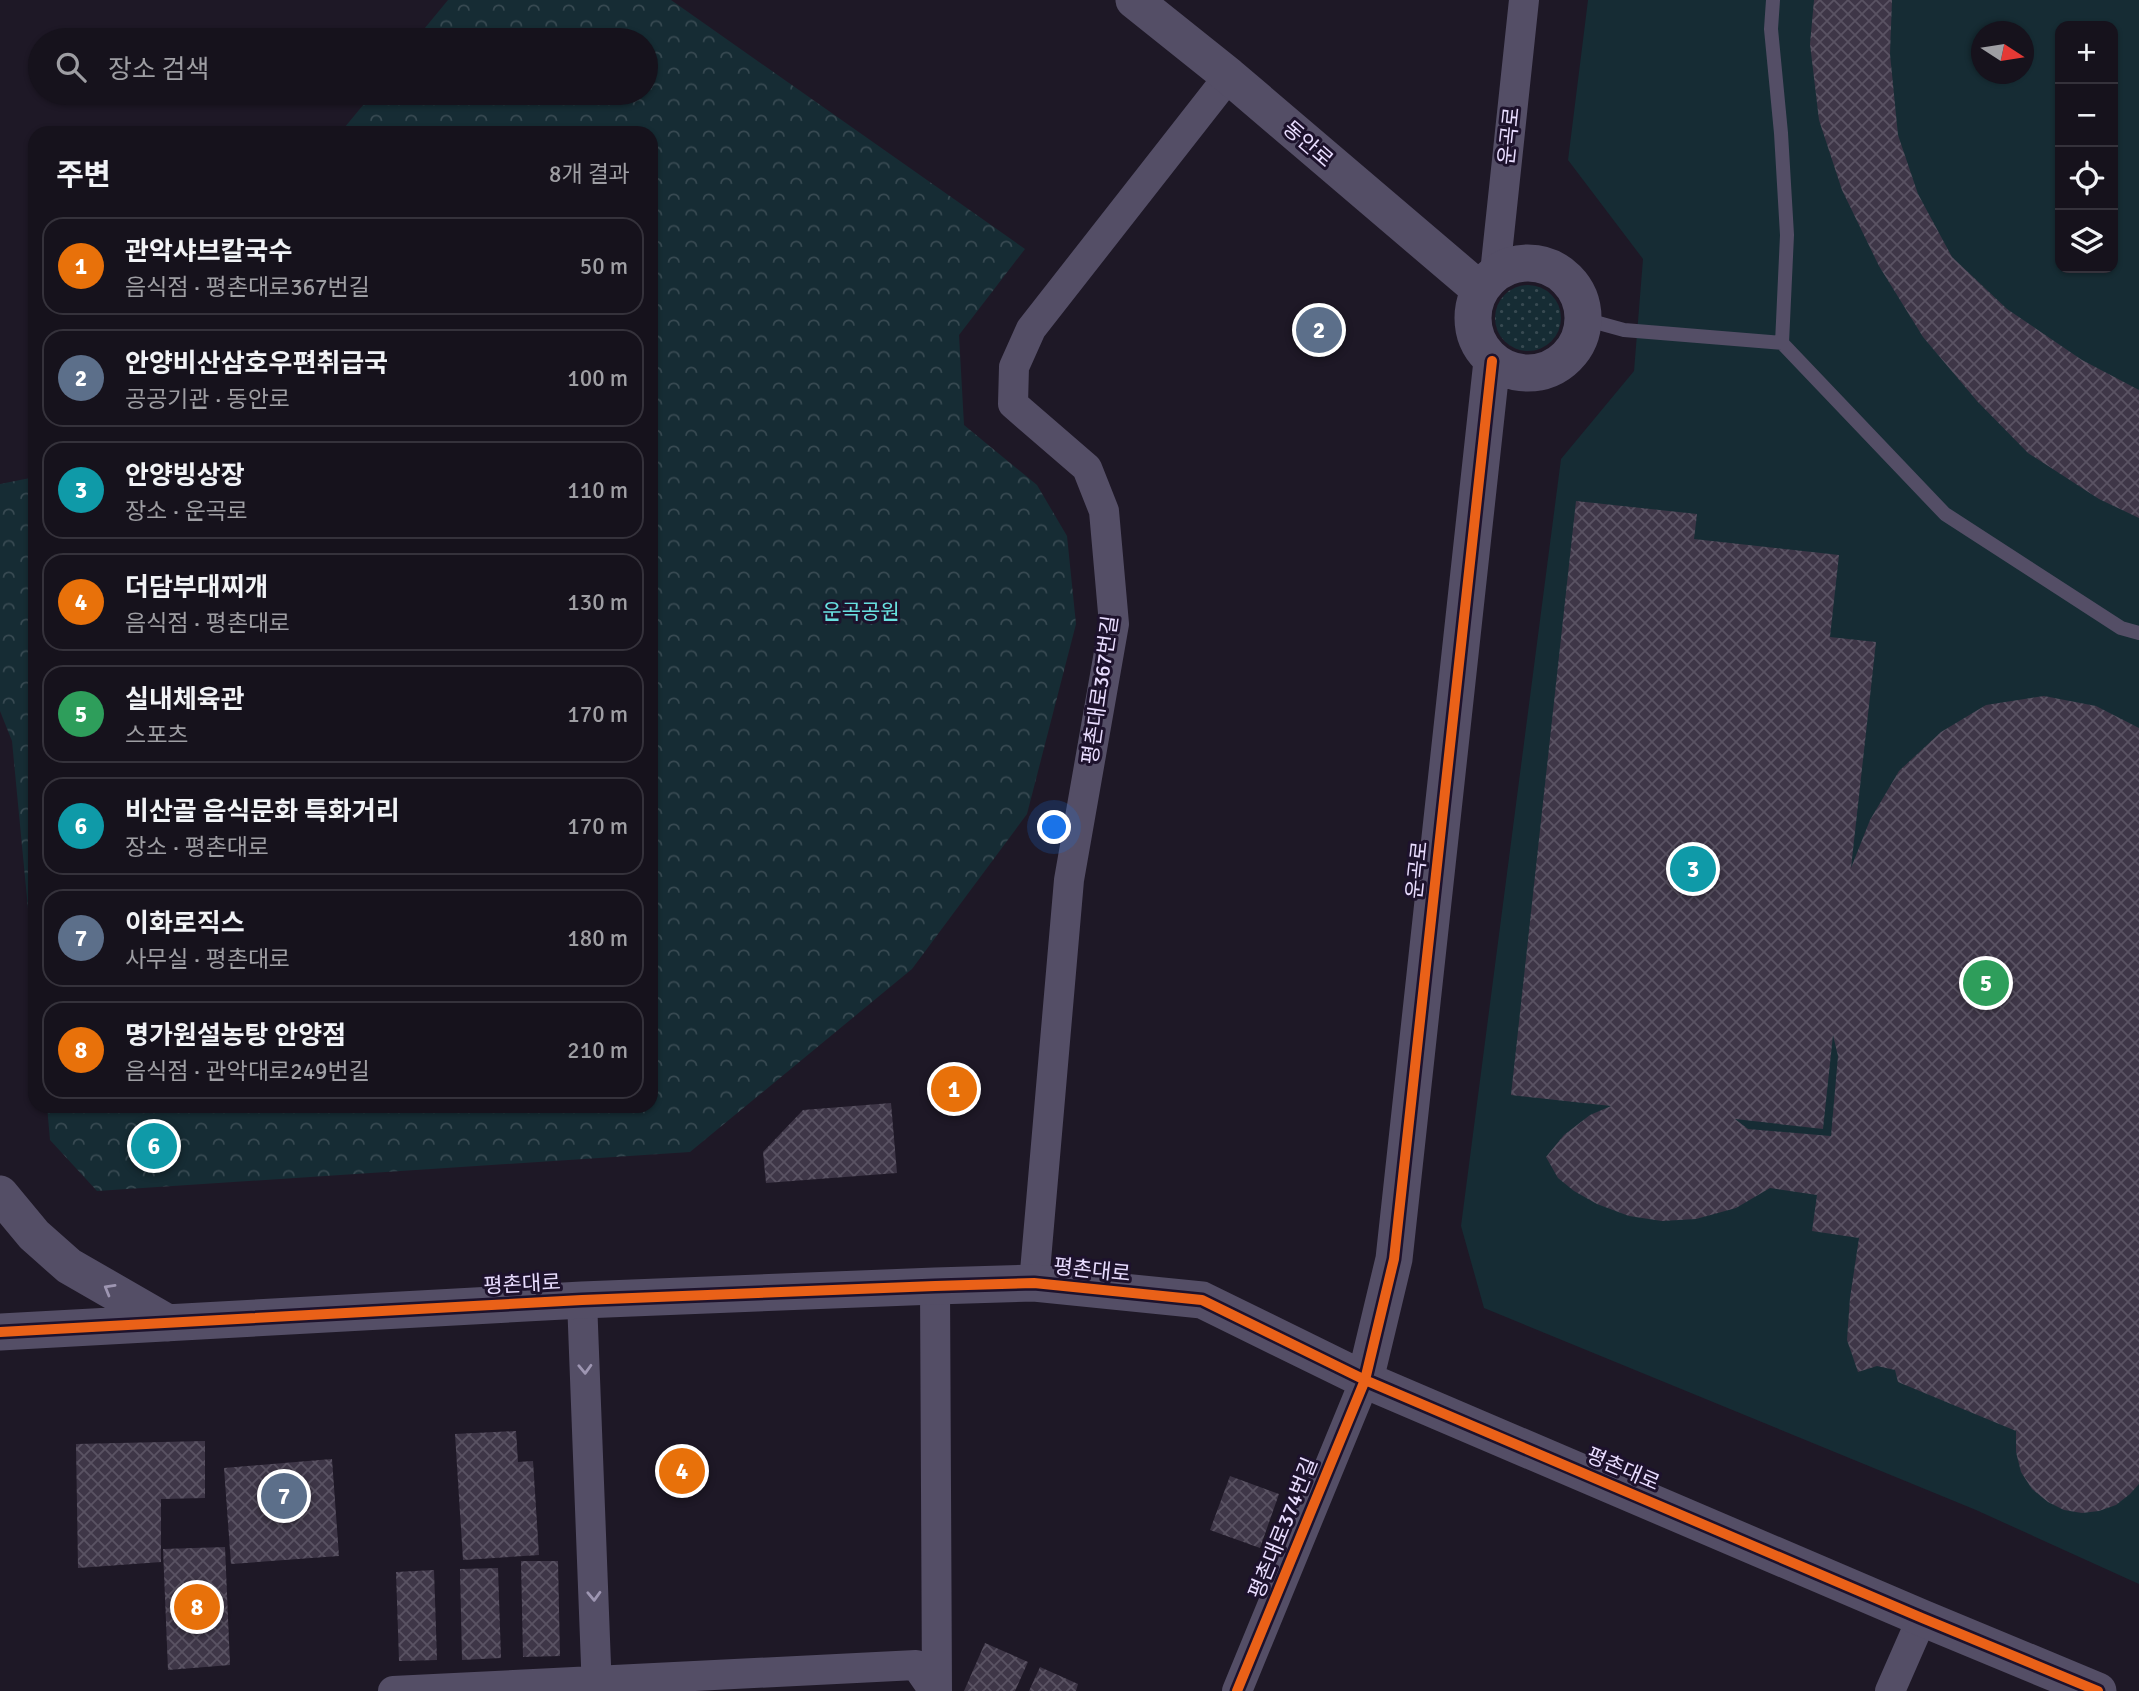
<!DOCTYPE html>
<html lang="ko">
<head>
<meta charset="utf-8">
<style>
	body { margin:0; font-family:Signika,"Noto Sans KR",sans-serif; background:#232029; color:#f1f3f6 }
	.controls { position:absolute; right:21px; top:21px; display:grid; overflow:hidden; border-radius:14px; box-shadow:0 2px 5px #0004 }
	.controls button { width:63px; height:63px; display:grid; place-items:center; padding:0; border:0; border-bottom:2px solid #35323b; background:#16121c; color:#f1f3f6; font:35px sans-serif }
	.compass { position:absolute; left:1971px; top:21px; width:63px; height:63px; border-radius:50%; background:#16121c; box-shadow:0 2px 5px #0004; rotate:102deg }
	.you { position:absolute; left:1055px; top:828px; width:24px; height:24px; margin:-18px; border:5px solid #fff; border-radius:50%; background:#1a73e8; box-shadow:0 0 0 10px #1a73e833 }
	.badge { display:grid; place-items:center; width:46px; height:46px; border-radius:50%; background:#ea580c; color:#fff; font-size:23px; font-weight:700 }
	.pin { position:absolute; translate:-50% -50%; border:4px solid #fff; box-shadow:0 2px 7px #0006 }
	.list { margin:0; padding:0; list-style:none }
	h2 { display:flex; justify-content:space-between; align-items:center; height:91px; margin:0; padding:0 28px; font-size:30px }
	h2 small { font-size:23px; font-weight:400; color:#9e9ea3 }
	.list li { display:grid; grid-template-columns:46px 1fr auto; gap:21px; align-items:center; box-sizing:border-box; height:98px; margin:0 14px 14px; padding:0 14px; border:2px solid #35323b; border-radius:21px }
	.list b { display:block; font-size:26px; white-space:nowrap }
	.list p { margin:0; font-size:23px; white-space:nowrap; color:#9e9ea3 }
	.list em { font-size:23px; font-style:normal; color:#9e9ea3 }
	.icon { flex:none; width:38px; height:38px; fill:none; stroke:currentColor; stroke-width:2; stroke-linecap:round; stroke-linejoin:round }
	.map { position:relative; flex:none; width:2139px; height:1691px; overflow:hidden }
	.search { position:absolute; background:#16121c; box-shadow:0 2px 5px #0004; left:28px; top:28px; width:630px; height:77px; display:flex; align-items:center; gap:18px; box-sizing:border-box; padding:0 24px; border-radius:38px; color:#9e9ea3; font-size:26px }
	.panel { position:absolute; background:#16121c; box-shadow:0 2px 5px #0004; left:28px; top:126px; width:630px; height:987px; border-radius:21px }
	.map>svg:first-child { display:block }
	.grass { fill:url(#grass-dots) }
	.park { fill:url(#park-crowns) }
	.pitch { fill:#162c34; fill-rule:evenodd }
	.building { fill:url(#building-cross-hatch); fill-rule:evenodd }
	.lines { fill:none; stroke-linecap:round; stroke-linejoin:round }
	.service { stroke:#544e66; stroke-width:14 }
	.minor { stroke:#544e66; stroke-width:30 }
	.tertiary { stroke:#544e66; stroke-width:37 }
	.cycleway-casing { stroke:#1d122c; stroke-width:15 }
	.cycleway { stroke:#ea6118; stroke-width:10 }
	.oneway { stroke:#9e96b2 }
	.labels { text-anchor:middle; dominant-baseline:central; stroke-width:6; stroke-linejoin:round; paint-order:stroke }
	.street-label { font-size:21px; fill:#e9ddff; stroke:#1d122c }
	.park-label { font-size:21px; fill:#68e0e0; stroke:#1d122c }
</style>
</head>
<body>
<div class="map">
<svg width="2139" height="1691" viewBox="0 0 2139 1691">
	<defs>
		<pattern id="grass-dots" width="8" height="8" patternUnits="userSpaceOnUse" patternTransform="scale(1.75)"><rect width="8" height="8" fill="#162c34"/><path d="M2 2h.1M6 6h.1" fill="none" stroke="#384a52" stroke-width="1.8" stroke-linecap="round"/></pattern>
		<pattern id="park-crowns" width="20" height="18" patternUnits="userSpaceOnUse" patternTransform="scale(1.75)"><rect width="20" height="18" fill="#162c34"/><path d="M2 6a3 3 0 1 1 6 0M12 15a3 3 0 1 1 6 0" fill="none" stroke="#384a52"/></pattern>
		<pattern id="building-cross-hatch" width="8" height="8" patternUnits="userSpaceOnUse" patternTransform="scale(1.75)"><rect width="8" height="8" fill="#3e3647"/><path d="M0 0l8 8M0 8l8-8" fill="none" stroke="#5a5363"/></pattern>
	</defs>
	<rect width="100%" height="100%" fill="#1e1826"/>
	<!-- grass -->
	<path class="grass" d="M1495 318a33 33 0 1 1 66 0a33 33 0 1 1-66 0Z"/>
	<!-- park -->
	<path class="park" d="M448 0H671L1025 249 959 335 964 425 1037 485 1067 536 1076 624 1027 814 912 969 690 1152 97 1191 50 1140 47 1106H651V133H340L373 93H646V40H415Z
		M35 477V982L12 741 0 711V484Z"/>
	<!-- pitch -->
	<path class="pitch" d="M1588 0H2139V1584L1976 1510 1484 1308 1461 1226 1561 459 1634 371 1643 259 1568 160ZM2060 26H2113V268H2060ZM1982 32H2024V74H1982Z"/>
	<!-- building -->
	<path class="building" d="M1814 0H1892L1890 54 1898 135 1918 194 1952 257 2007 309 2082 360 2139 390V518L2099 499 2028 453 1977 401 1923 337 1879 266 1842 190 1819 120 1810 44Z
		M1576 501 1697 514 1694 539 1839 555 1830 637 1876 642 1851 868 1870 820 1899 771 1941 732 1986 705 2044 696 2096 706 2139 728V1484L2130 1494 2116 1505 2099 1511 2082 1513 2064 1510 2048 1502 2032 1489 2021 1472 2016 1452V1431L1898 1382 1895 1370 1877 1366 1858 1372 1847 1340 1850 1298 1859 1238 1812 1231 1817 1195 1770 1188 1736 1208 1696 1219 1662 1221 1629 1216 1597 1204 1574 1191 1558 1178 1546 1157 1564 1135 1590 1115 1611 1106 1511 1095ZM1833 1035 1838 1056 1831 1136 1748 1129 1735 1119 1823 1129Z
		M891 1103 897 1173 766 1183 763 1152 803 1110Z
		M516 1431 518 1462 533 1461 539 1555 463 1560 455 1434Z
		M205 1441V1498L161 1499V1562L78 1568 76 1444Z
		M332 1459 339 1556 231 1564 224 1468Z
		M1230 1476 1279 1494 1260 1548 1210 1530Z
		M225 1547 230 1665 168 1670 163 1549Z
		M521 1561H558L560 1656 523 1657Z
		M498 1568 501 1658 462 1660 460 1569Z
		M434 1570 437 1660 399 1661 396 1572Z
		M985 1643 1028 1662 1015 1691H964Z
		M1040 1667 1078 1684 1076 1691H1029Z"/>
	<g class="lines">
		<!-- service -->
		<path class="service" d="M1773 0 1771 29 1781 133 1787 235 1782 343 1945 514 2121 628 2139 633
			M1584 319 1624 330 1782 343"/>
		<!-- minor -->
		<path class="minor" d="M1495 273 1524 0
			M1034 1283 1069 880 1114 624 1104 511 1087 468 1013 404 1014 367 1031 329 1229 76
			M935 1286 937 1691
			M582 1300 597 1691
			M393 1691 916 1665 934 1691
			M1237 1691 1365 1380
			M1890 1691 1922 1618"/>
		<!-- tertiary -->
		<path class="tertiary" d="M1134 0 1229 76 1480 290
			M1473 318a55 55 0 1 1 110 0a55 55 0 1 1-110 0Z
			M0 1194 34 1235 69 1266 168 1323
			M0 1332 582 1300 935 1286 1034 1283 1202 1300 1365 1380 1922 1618 2098 1691
			M1365 1380 1394 1259 1492 361"/>
		<defs>
			<path id="cycleway" d="M0 1332 582 1300 935 1286 1034 1283 1202 1300 1365 1380 1922 1618 2098 1691
				M1237 1691 1365 1380 1394 1259 1492 361"/>
		</defs>
		<!-- cycleway casing -->
		<use href="#cycleway" class="cycleway-casing"/>
		<!-- cycleway -->
		<use href="#cycleway" class="cycleway"/>
	</g>
	<!-- one-way arrows -->
	<defs><path id="oneway-chevron" d="M-2-3.5L2.5 0L-2 3.5" fill="none" stroke-width="1.6" stroke-linecap="round" stroke-linejoin="round" transform="scale(1.75)"/></defs>
	<g class="oneway">
		<use href="#oneway-chevron" transform="translate(109 1289) rotate(-150)"/>
		<use href="#oneway-chevron" transform="translate(585 1369) rotate(88)"/>
		<use href="#oneway-chevron" transform="translate(594 1596) rotate(88)"/>
	</g>
	<g class="labels">
		<!-- street labels -->
		<g class="street-label">
			<text transform="translate(1509 136) rotate(-84)">운곡로</text>
			<text transform="translate(1308 144) rotate(41)">동안로</text>
			<text transform="translate(1100 690) rotate(-82)">평촌대로367번길</text>
			<text transform="translate(1417 870) rotate(-84)">운곡로</text>
			<text transform="translate(1092 1270) rotate(6)">평촌대로</text>
			<text transform="translate(522 1284) rotate(-3)">평촌대로</text>
			<text transform="translate(1623 1469) rotate(23)">평촌대로</text>
			<text transform="translate(1283 1528) rotate(-68)">평촌대로374번길</text>
		</g>
		<!-- park labels -->
		<g class="park-label">
			<text x="861" y="612">운곡공원</text>
		</g>
	</g>
</svg>
<div class="controls">
<button>+</button>
<button>−</button>
<button><svg class="icon" aria-label="locate" viewBox="0 0 24 24"><circle cx="12" cy="12" r="6"/><path d="M12 2v4M12 18v4M2 12h4M18 12h4"/></svg></button>
<button><svg class="icon" aria-label="layers" viewBox="0 0 24 24"><path d="M12 4l9 5-9 5-9-5zM3 14l9 5 9-5"/></svg></button>
</div>
<svg class="compass" viewBox="-18 -18 36 36"><path d="M0-13l5 13h-10z" fill="#e53935"/><path d="M0 13l5-13h-10z" fill="#9e9ea3"/></svg>
<div class="you"></div>
<div class="pin badge" style="left:954px;top:1089px;background:#e8710a">1</div>
<div class="pin badge" style="left:1319px;top:330px;background:#5c6f8a">2</div>
<div class="pin badge" style="left:1693px;top:869px;background:#0f9aa8">3</div>
<div class="pin badge" style="left:682px;top:1471px;background:#e8710a">4</div>
<div class="pin badge" style="left:1986px;top:983px;background:#2e9e5b">5</div>
<div class="pin badge" style="left:154px;top:1146px;background:#0f9aa8">6</div>
<div class="pin badge" style="left:284px;top:1496px;background:#5c6f8a">7</div>
<div class="pin badge" style="left:197px;top:1607px;background:#e8710a">8</div>
<div class="search"><svg class="icon" aria-label="search" viewBox="0 0 24 24"><circle cx="10" cy="10" r="6"/><path d="M15 15l6 6"/></svg>장소 검색</div>
<section class="panel">
<h2>주변<small>8개 결과</small></h2>
<ul class="list">
<li><span class="badge" style="background:#e8710a">1</span><div><b>관악샤브칼국수</b><p>음식점 · 평촌대로367번길</p></div><em>50 m</em></li>
<li><span class="badge" style="background:#5c6f8a">2</span><div><b>안양비산삼호우편취급국</b><p>공공기관 · 동안로</p></div><em>100 m</em></li>
<li><span class="badge" style="background:#0f9aa8">3</span><div><b>안양빙상장</b><p>장소 · 운곡로</p></div><em>110 m</em></li>
<li><span class="badge" style="background:#e8710a">4</span><div><b>더담부대찌개</b><p>음식점 · 평촌대로</p></div><em>130 m</em></li>
<li><span class="badge" style="background:#2e9e5b">5</span><div><b>실내체육관</b><p>스포츠</p></div><em>170 m</em></li>
<li><span class="badge" style="background:#0f9aa8">6</span><div><b>비산골 음식문화 특화거리</b><p>장소 · 평촌대로</p></div><em>170 m</em></li>
<li><span class="badge" style="background:#5c6f8a">7</span><div><b>이화로직스</b><p>사무실 · 평촌대로</p></div><em>180 m</em></li>
<li><span class="badge" style="background:#e8710a">8</span><div><b>명가원설농탕 안양점</b><p>음식점 · 관악대로249번길</p></div><em>210 m</em></li>
</ul>
</section>
</div>
</body>
</html>
